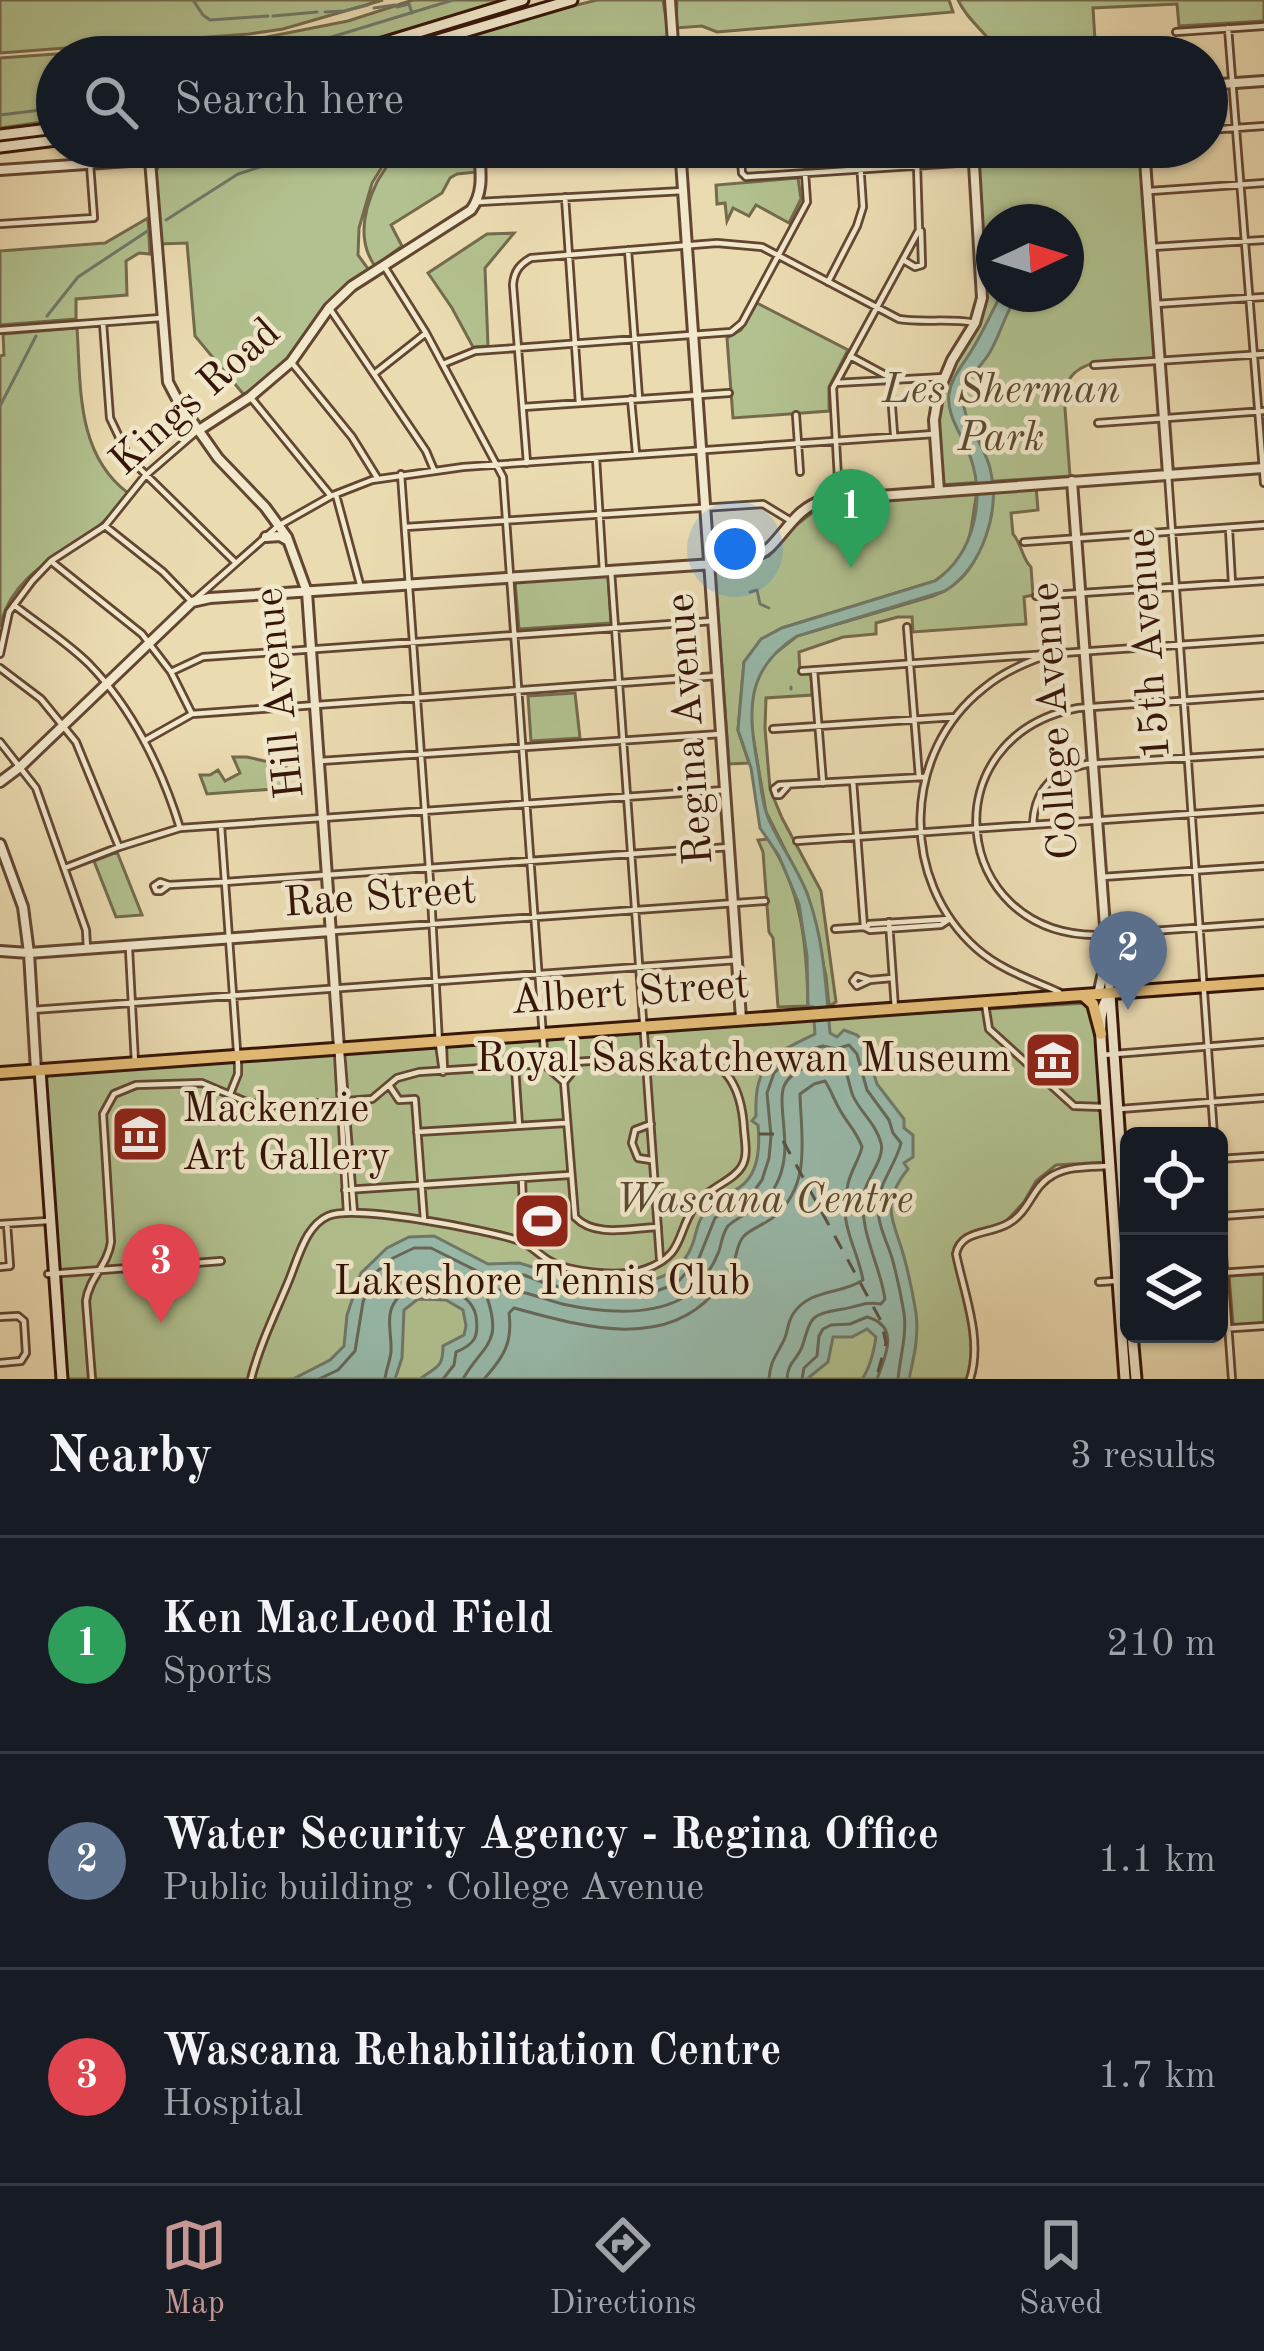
<!DOCTYPE html>
<html lang="en">
<head>
<meta charset="utf-8">
<style>
	body { margin:0; font-family:"Old Standard TT",serif; background:#242831; color:#f1f3f6 }
	.controls { position:absolute; right:36px; bottom:36px; display:grid; overflow:hidden; border-radius:18px; box-shadow:0 3px 9px #0004 }
	.controls button { width:108px; height:108px; display:grid; place-items:center; padding:0; border:0; border-bottom:3px solid #363941; background:#171b24; color:#f1f3f6; font:60px sans-serif }
	.compass { position:absolute; left:976px; top:204px; width:108px; height:108px; border-radius:50%; background:#171b24; box-shadow:0 3px 9px #0004; rotate:86deg }
	.you { position:absolute; left:735px; top:549px; width:42px; height:42px; margin:-30px; border:9px solid #fff; border-radius:50%; background:#1a73e8; box-shadow:0 0 0 18px #1a73e833 }
	.badge { display:grid; place-items:center; width:78px; height:78px; border-radius:50%; background:#c59692; color:#fff; font-size:39px; font-weight:700 }
	.pin { position:absolute; translate:-50% -99px; filter:drop-shadow(0 3px 6px #0008) }
	.pin::after { content:''; position:absolute; top:63px; width:42px; height:36px; background:inherit; clip-path:polygon(0 0,100% 0,50% 100%) }
	.list { margin:0; padding:0; list-style:none }
	h2 { display:flex; justify-content:space-between; align-items:center; height:156px; margin:0; padding:0 48px; font-size:51px }
	h2 small { font-size:39px; font-weight:400; color:#9ea1a6 }
	.list li { display:grid; grid-template-columns:78px 1fr auto; gap:36px; align-items:center; box-sizing:border-box; height:216px; padding:0 48px; border-top:3px solid #363941 }
	.list b { display:block; font-size:45px; white-space:nowrap }
	.list p { margin:0; font-size:39px; white-space:nowrap; color:#9ea1a6 }
	.list em { font-size:39px; font-style:normal; color:#9ea1a6 }
	.icon { flex:none; width:66px; height:66px; fill:none; stroke:currentColor; stroke-width:2; stroke-linecap:round; stroke-linejoin:round }
	.map { position:relative; flex:none; width:1264px; height:1379px; overflow:hidden }
	.search { position:absolute; background:#171b24; box-shadow:0 3px 9px #0004; left:36px; right:36px; top:36px; height:132px; display:flex; align-items:center; gap:30px; box-sizing:border-box; padding:0 42px; border-radius:66px; color:#9ea1a6; font-size:45px }
	.sheet { height:804px; background:#171b24 }
	nav { display:flex; justify-content:space-around; align-items:center; box-sizing:border-box; height:168px; border-top:3px solid #363941; background:#171b24; font-size:33px; color:#9ea1a6 }
	nav a { display:grid; justify-items:center; gap:6px }
	nav .on { color:#c59692 }
	.map>svg:first-child { display:block }
	.green { fill:#b2c18f; stroke:#746b4c; stroke-width:3; fill-rule:evenodd }
	.water { fill:#98bbac; stroke:#70796a; stroke-width:3 }
	.lines { fill:none; stroke-linecap:round; stroke-linejoin:round }
	.shore { stroke:#66685a; stroke-width:3 }
	.stream { stroke:#70796a; stroke-width:3 }
	.ferry { stroke:#584f41; stroke-width:3; stroke-dasharray:15 12; stroke-linecap:butt }
	.minor-casing { stroke:#624632; stroke-width:10 }
	.tertiary-casing { stroke:#624632; stroke-width:14 }
	.secondary-casing { stroke:#351508; stroke-width:15 }
	.primary-casing { stroke:#351508; stroke-width:16 }
	.minor { stroke:#f2e8cc; stroke-width:4.5 }
	.tertiary { stroke:#f2e8cc; stroke-width:8 }
	.secondary { stroke:#f2e8cc; stroke-width:9 }
	.primary { stroke:#e6be78; stroke-width:10 }
	.labels { text-anchor:middle; dominant-baseline:central; stroke-width:9; stroke-linejoin:round; paint-order:stroke }
	.park-label { font-size:42px; font-style:italic; fill:#5a4930; stroke:#f2e8cc }
	.street-label { font-size:42px; fill:#351508; stroke:#f2e8cc }
	.poi-label { font-size:42px; fill:#351508; stroke:#f2e8cc; text-anchor:end }
</style>
</head>
<body>
<div class="map">
<svg width="1264" height="1379" viewBox="0 0 1264 1379">
	<rect width="100%" height="100%" fill="#ebdbb1"/>
	<filter id="stains"><feTurbulence type="fractalNoise" baseFrequency=".00167" numOctaves="4"/><feColorMatrix values="0 0 0 0 .2 0 0 0 0 .09 0 0 0 0 .02 0 0 0 .5 -.17"/></filter>
	<radialGradient id="worn" r=".72"><stop offset=".6" stop-color="#630" stop-opacity="0"/><stop offset="1" stop-color="#630" stop-opacity=".3"/></radialGradient>
	<!-- green -->
	<path class="green" d="M0 0H383L283 29 249 34 0 53Z
		M413 0H506L313 57H57V120L0 128V58L251 40 348 21Z
		M597 0H663L669 37 615 40 616 57H393L512 21Z
		M677 0H949L953 12 717 32 702 26 676 28Z
		M958 0H1264V21L1179 26 1177 4 1093 8 1096 57H1002C990 35 968 22 958 0Z
		M389 147 390 154 372 183 359 228 358 255 369 270C327 298 320 321 289 356 276 371 259 383 244 395L195 336 187 243 160 244 156 171 160 164Z
		M394 147H475L477 172 457 174 450 178 442 193 391 225 402 246 375 266C357 241 364 209 377 182 384 169 393 161 394 147Z
		M977 147H1142L1158 359C1125 361 1069 352 1064 395L1070 476 940 485C938 445 933 405 951 368 963 343 980 327 986 299ZM994 222H1066V294H994Z
		M798 178 801 199 789 223 756 205 749 216 733 208 727 221 725 203 717 204 716 185Z
		M148 218 150 254 139 253 126 261 127 295 76 299V319L0 325V251L105 243Z
		M514 233 485 268 488 346 473 347 452 308 428 273 487 234Z
		M757 303 848 350 829 387V411L733 418 727 338 741 330Z
		M77 328C81 387 76 454 128 493 118 504 109 519 96 528 59 555 10 577 0 627V356L4 355 3 334Z
		M1036 486 1038 510 1011 513 1013 534C1022 544 1022 559 1031 567L1033 595 1024 597 1026 624 913 632 912 617H898L876 623V634L843 637 799 652 800 673H811L812 695 766 698 765 728 770 789 782 818 821 891 836 1002 829 1006 826 976 807 893 766 812 750 719 754 688 763 667 773 655 797 636 933 596C983 576 982 537 992 490Z
		M977 492C969 533 975 553 935 581L782 628 761 640 744 662 738 730 749 763 729 764 715 573 719 570 747 565 769 556 795 526 818 508Z
		M608 575 611 623 519 629 515 581Z
		M575 693 580 738 531 741 528 696Z
		M233 757H247L286 766 288 788 207 794 200 775H210L218 770 225 781 240 773Z
		M768 839C802 890 807 946 808 1006L778 1007 773 938 769 932 763 852 758 840Z
		M117 852 142 915 116 917 94 861Z
		M1088 1003 1097 1033 1107 1162 1056 1165 1036 1181 1024 1202 996 1232 965 1240 957 1254 976 1345 971 1379H65L43 1080 50 1075 546 1040 666 1028Z
		M1264 1274V1323L1233 1325 1229 1276Z"/>
	<!-- water -->
	<path class="water" d="M1001 294H1018C1005 313 1001 333 990 352 981 368 962 380 963 399 964 424 984 444 990 468 1001 510 983 567 945 591L797 636C744 670 748 712 758 767 761 785 762 805 770 822 781 847 799 870 808 896 824 940 826 988 830 1033L837 1037 844 1030 857 1035 864 1042 877 1084 904 1119V1128L913 1135V1157L904 1163 908 1169C879 1205 894 1220 904 1257 909 1275 913 1294 916 1313 919 1336 914 1357 909 1379H862C871 1367 874 1350 876 1337L867 1329 852 1337H833L828 1362 807 1379H420C436 1366 443 1369 443 1346L464 1335 466 1326 463 1310 446 1300 418 1299 404 1310 402 1358 395 1379H293L330 1360 344 1346 347 1315 361 1273 387 1248 409 1237 434 1236 488 1264 519 1263 571 1278 606 1283 610 1280 613 1283C646 1285 681 1278 693 1243 697 1230 698 1219 708 1208 717 1198 729 1194 740 1187 759 1174 760 1146 758 1125L752 1121 756 1116C754 1062 773 1054 815 1034L813 1007 808 1006 807 956 799 904 779 856 760 828 751 768 738 730 744 662 761 639 782 628 935 581C974 554 986 500 970 456 963 436 946 416 949 394 951 378 962 366 970 353 982 334 991 314 1001 294Z"/>
	<g class="lines">
		<!-- shore -->
		<path class="shore" d="M319 1379 338 1370 355 1351 363 1302 374 1274 393 1258 414 1248H431L485 1275H524L547 1284 586 1293 631 1296 648 1294 676 1284 699 1258 715 1218 754 1191 762 1180 769 1158 771 1136 767 1093 774 1073 783 1064 805 1051 823 1046 836 1049 849 1045 857 1054 867 1090 889 1120 893 1133 901 1143C896 1164 880 1181 878 1204 877 1224 886 1239 892 1258 897 1276 901 1295 904 1313 907 1336 900 1357 898 1379
			M385 1379C386 1370 390 1361 391 1352 392 1337 386 1318 393 1305 409 1273 470 1284 476 1316 479 1337 475 1344 456 1352L454 1365 443 1379
			M463 1379C483 1344 503 1345 487 1297L491 1291C519 1287 536 1297 562 1304 599 1312 644 1317 679 1300 697 1290 712 1270 719 1251 722 1242 722 1234 728 1226 735 1219 743 1216 751 1211 771 1199 781 1181 784 1159 788 1138 778 1101 784 1086 791 1070 823 1056 839 1064 848 1068 849 1087 853 1096 861 1113 876 1124 881 1143 885 1159 867 1177 864 1193 858 1230 880 1264 885 1299L881 1304C865 1301 857 1307 843 1309 812 1315 812 1314 803 1344 799 1359 788 1360 787 1379
			M484 1379C503 1358 513 1343 509 1313L514 1308C578 1325 662 1352 714 1293 723 1284 729 1274 734 1262 737 1254 737 1243 744 1236 752 1228 766 1224 775 1216 812 1184 801 1136 800 1094L814 1084 825 1081C831 1090 834 1100 840 1110 847 1123 857 1132 862 1147 859 1160 851 1170 848 1184 838 1227 856 1243 863 1280 841 1295 810 1288 793 1314 787 1323 788 1334 783 1342 776 1356 770 1362 769 1379
			M802 1379 804 1368 817 1356 819 1336 823 1329 831 1325 850 1324 867 1317C900 1326 886 1355 877 1379"/>
		<!-- stream -->
		<path class="stream" d="M193 0 203 15 210 20 268 16
			M397 7 409 4 412 13
			M374 8 395 5
			M325 12 344 11 368 5
			M273 16 317 12
			M266 57 453 0
			M0 115 57 108
			M166 220 238 174 266 165 279 157
			M47 316 78 277 149 230
			M0 406 36 336
			M750 592 757 590 760 604 769 608
			M791 687V689"/>
		<!-- ferry -->
		<path class="ferry" d="M759 1134H775L781 1137 881 1321 886 1343 876 1379"/>
		<defs>
			<path id="minor" d="M1228 28 1264 483
				M1176 32 1264 26
				M783 57 960 44 963 57
				M1207 130 1264 126
				M740 147 742 173 746 177 972 162
				M1150 191 1264 183
				M565 197 579 403
				M479 202 683 191
				M0 224 94 218 90 164
				M1152 247 1264 240
				M628 250 639 398
				M905 261 915 267 922 265 921 231
				M384 266 426 333 503 477 545 1065 564 1082
				M828 282 857 226 863 207 859 147
				M1156 304 1264 297
				M330 309 426 451 434 470
				M103 323 110 418 129 458 235 562
				M0 330 161 318
				M850 356 887 376 890 380
				M292 363 352 437 378 479
				M443 364 475 351 731 332 742 323 807 202 805 173
				M1094 365 1264 354
				M374 374 426 333
				M890 380 894 434
				M836 383 944 377
				M251 398 331 496
				M631 399 636 453
				M523 407 729 393
				M796 415 800 472
				M1098 423 1264 411
				M596 458 603 571
				M527 463 513 285C514 271 520 264 531 258L717 243 762 247 899 319C924 323 949 318 975 323
				M401 474 431 896 439 1044 443 1072
				M1168 474 1214 1136
				M336 495 361 588
				M839 497 833 388 919 230 917 165
				M105 526 163 572 192 602 278 526 331 496 372 480 463 467 934 434
				M406 527 763 504 791 521
				M1229 529 1232 583
				M1024 542 1264 525
				M52 562 142 634 171 672 192 714
				M611 571 660 1259
				M1036 596 1264 581
				M14 605C38 624 67 642 89 664 132 708 162 769 180 828
				M907 627 919 777
				M0 654 9 612 32 581 51 561 105 526 145 476 197 431
				M1050 654C1026 662 1003 672 984 688 902 752 899 880 977 949 1001 970 1030 979 1059 992
				M0 668 41 699 76 742 119 847
				M814 670 823 783
				M802 671 1264 639
				M171 672 203 657 713 621
				M1264 695 1078 708C930 736 950 934 1096 935L1264 923
				M773 729 955 717
				M144 741 192 714 717 676
				M0 742 36 788 86 930 87 949
				M320 761 721 734
				M853 781 864 927
				M788 786 780 795H776L774 789 779 785 924 777
				M1033 825C1034 790 1053 771 1087 764L1264 753
				M221 826 238 1065V1074L230 1094
				M797 841 1264 809
				M65 868 119 847 180 828 725 790
				M1102 877 1264 866
				M169 885 161 891H156L154 886 160 882 169 885 225 882 730 847
				M889 922 895 1009
				M867 927 869 924 950 919
				M835 929 864 927 870 930 941 925 950 919
				M334 931 765 901
				M129 949 135 1063
				M870 980 857 986 853 981 857 976 870 980 892 978
				M985 1004 989 1029 1074 1106 1103 1107
				M32 1010 737 960
				M443 1046 444 1070
				M341 1052 354 1213
				M338 1053 347 1213
				M1102 1055 1264 1042
				M578 1065 564 1082 575 1217C595 1238 630 1228 658 1227
				M515 1067 519 1126
				M389 1085 399 1100 415 1099 424 1220
				M1120 1109 1264 1098
				M417 1132 566 1123
				M1219 1159 1264 1156
				M651 1160 638 1158 632 1143 635 1130 651 1124
				M522 1178 524 1242
				M345 1190 569 1175
				M1219 1200 1232 1379
				M1222 1216 1264 1213
				M0 1224 48 1221
				M0 1267 10 1266 7 1224
				M1219 1273 1264 1270
				M48 1274 221 1261
				M1099 1282 1129 1280
				M86 1301C89 1278 108 1265 111 1242L103 1114 114 1094 136 1085 202 1083 249 1103 282 1106 372 1099 397 1078 419 1072 683 1055C728 1056 742 1091 744 1130 745 1142 748 1156 742 1166 734 1181 708 1187 694 1207 676 1235 684 1255 646 1269 622 1278 570 1273 548 1260 537 1253 530 1244 517 1240 486 1230 355 1204 328 1216 319 1220 313 1227 308 1235 299 1250 294 1269 287 1285 274 1316 259 1347 251 1379
				M86 1301 92 1379
				M0 1317 18 1316 24 1321 26 1353 21 1361 0 1363
				M1219 1329 1264 1326
				M1131 1336 1161 1334
				M970 1379C983 1340 964 1293 956 1254 961 1229 990 1235 1009 1223 1030 1211 1032 1186 1053 1175 1069 1166 1090 1167 1108 1166"/>
			<path id="tertiary" d="M670 0 674 57
				M1207 85 1264 81
				M680 147 741 1019
				M1144 147 1168 474
				M150 160 168 382 178 401 218 458 265 507 287 537 307 592 339 1048
				M0 170 331 147
				M199 430 250 397 291 362 329 308 352 286 471 210C485 191 480 169 479 147
				M1072 481 1110 994
				M939 491 934 420 939 391 952 360 975 323 982 298 973 147
				M266 537 280 536 287 540
				M0 782 20 767 192 602 210 598 743 562C753 558 762 554 770 547 788 529 798 507 824 500L1264 468
				M0 844 23 907 29 953 36 1070
				M0 951 29 953 331 931
				M1098 995 1105 964"/>
			<path id="secondary" d="M337 57 523 0
				M380 57 572 0
				M0 135 57 128
				M0 147 57 140
				M1110 994C1097 1009 1101 1035 1102 1055L1125 1379
				M1110 994 1129 1276
				M40 1070 62 1379
				M1132 1334 1136 1379"/>
			<path id="primary" d="M1084 996 1093 1004 1101 1034
				M0 1073 1264 982"/>
		</defs>
		<!-- minor casing -->
		<use href="#minor" class="minor-casing"/>
		<!-- tertiary casing -->
		<use href="#tertiary" class="tertiary-casing"/>
		<!-- secondary casing -->
		<use href="#secondary" class="secondary-casing"/>
		<!-- primary casing -->
		<use href="#primary" class="primary-casing"/>
		<!-- minor -->
		<use href="#minor" class="minor"/>
		<!-- tertiary -->
		<use href="#tertiary" class="tertiary"/>
		<!-- secondary -->
		<use href="#secondary" class="secondary"/>
		<!-- primary -->
		<use href="#primary" class="primary"/>
	</g>
	<!-- icons -->
	<defs>
		<symbol id="museum-square" viewBox="-11 -11 22 22"><rect x="-9" y="-9" width="18" height="18" rx="4" fill="#8f2418" stroke="#f2e8cc"/><path d="M0-6L6-3V-2H-6V-3ZM-5-1h2V3h-2ZM-1-1h2V3h-2ZM3-1h2V3H3ZM-6 4H6V6H-6Z" fill="#fff"/></symbol>
		<symbol id="stadium-square" viewBox="-11 -11 22 22"><rect x="-9" y="-9" width="18" height="18" rx="4" fill="#8f2418" stroke="#f2e8cc"/><path d="M0-5a6.5 5 0 1 0 0 10a6.5 5 0 1 0 0-10ZM-3.5-1.8h7v3.6h-7Z" fill="#fff"/></symbol>
	</defs>
	<g fill-rule="evenodd">
		<use href="#museum-square" x="1020" y="1027" width="66" height="66"/>
		<use href="#museum-square" x="107" y="1101" width="66" height="66"/>
		<use href="#stadium-square" x="509" y="1188" width="66" height="66"/>
	</g>
	<g class="labels">
		<!-- park labels -->
		<g class="park-label">
			<text x="1001" y="391">Les Sherman<tspan x="1001" dy="48">Park</tspan></text>
			<text x="764" y="1201">Wascana Centre</text>
		</g>
		<!-- street labels -->
		<g class="street-label">
			<text transform="translate(196 398) rotate(-42)">Kings Road</text>
			<text transform="translate(1150 644) rotate(-94)">15th Avenue</text>
			<text transform="translate(281 693) rotate(-96)">Hill Avenue</text>
			<text transform="translate(1056 721) rotate(-94)">College Avenue</text>
			<text transform="translate(691 729) rotate(-94)">Regina Avenue</text>
			<text transform="translate(380 898) rotate(-4)">Rae Street</text>
			<text transform="translate(630 994) rotate(-4)">Albert Street</text>
		</g>
		<!-- poi labels -->
		<g class="poi-label">
			<text x="1011" y="1060">Royal Saskatchewan Museum</text>
			<text x="182" y="1110" text-anchor="start">Mackenzie<tspan x="182" dy="48">Art Gallery</tspan></text>
			<text x="542" y="1283" text-anchor="middle">Lakeshore Tennis Club</text>
		</g>
	</g>
	<rect width="100%" height="100%" filter="url(#stains)"/>
	<rect width="100%" height="100%" fill="url(#worn)"/>
</svg>
<div class="controls">
<button><svg class="icon" aria-label="locate" viewBox="0 0 24 24"><circle cx="12" cy="12" r="6"/><path d="M12 2v4M12 18v4M2 12h4M18 12h4"/></svg></button>
<button><svg class="icon" aria-label="layers" viewBox="0 0 24 24"><path d="M12 4l9 5-9 5-9-5zM3 14l9 5 9-5"/></svg></button>
</div>
<svg class="compass" viewBox="-18 -18 36 36"><path d="M0-13l5 13h-10z" fill="#e53935"/><path d="M0 13l5-13h-10z" fill="#9ea1a6"/></svg>
<div class="you"></div>
<div class="pin badge" style="left:851px;top:568px;background:#2e9e5b">1</div>
<div class="pin badge" style="left:1128px;top:1010px;background:#5c6f8a">2</div>
<div class="pin badge" style="left:161px;top:1323px;background:#e0444e">3</div>
<div class="search"><svg class="icon" aria-label="search" viewBox="0 0 24 24"><circle cx="10" cy="10" r="6"/><path d="M15 15l6 6"/></svg>Search here</div>
</div>
<section class="sheet">
<h2>Nearby<small>3 results</small></h2>
<ul class="list">
<li><span class="badge" style="background:#2e9e5b">1</span><div><b>Ken MacLeod Field</b><p>Sports</p></div><em>210 m</em></li>
<li><span class="badge" style="background:#5c6f8a">2</span><div><b>Water Security Agency - Regina Office</b><p>Public building · College Avenue</p></div><em>1.1 km</em></li>
<li><span class="badge" style="background:#e0444e">3</span><div><b>Wascana Rehabilitation Centre</b><p>Hospital</p></div><em>1.7 km</em></li>
</ul>
</section>
<nav>
<a class="on"><svg class="icon" aria-label="map" viewBox="0 0 24 24"><path d="M3 6l6-2 6 2 6-2v14l-6 2-6-2-6 2zM9 4v14M15 6v14"/></svg>Map</a>
<a><svg class="icon" aria-label="directions" viewBox="0 0 24 24"><path d="M12 3l9 9-9 9-9-9zM9 14v-3h6M13 9l2 2-2 2"/></svg>Directions</a>
<a><svg class="icon" aria-label="saved" viewBox="0 0 24 24"><path d="M7 4h10v16l-5-4-5 4z"/></svg>Saved</a>
</nav>
</body>
</html>
